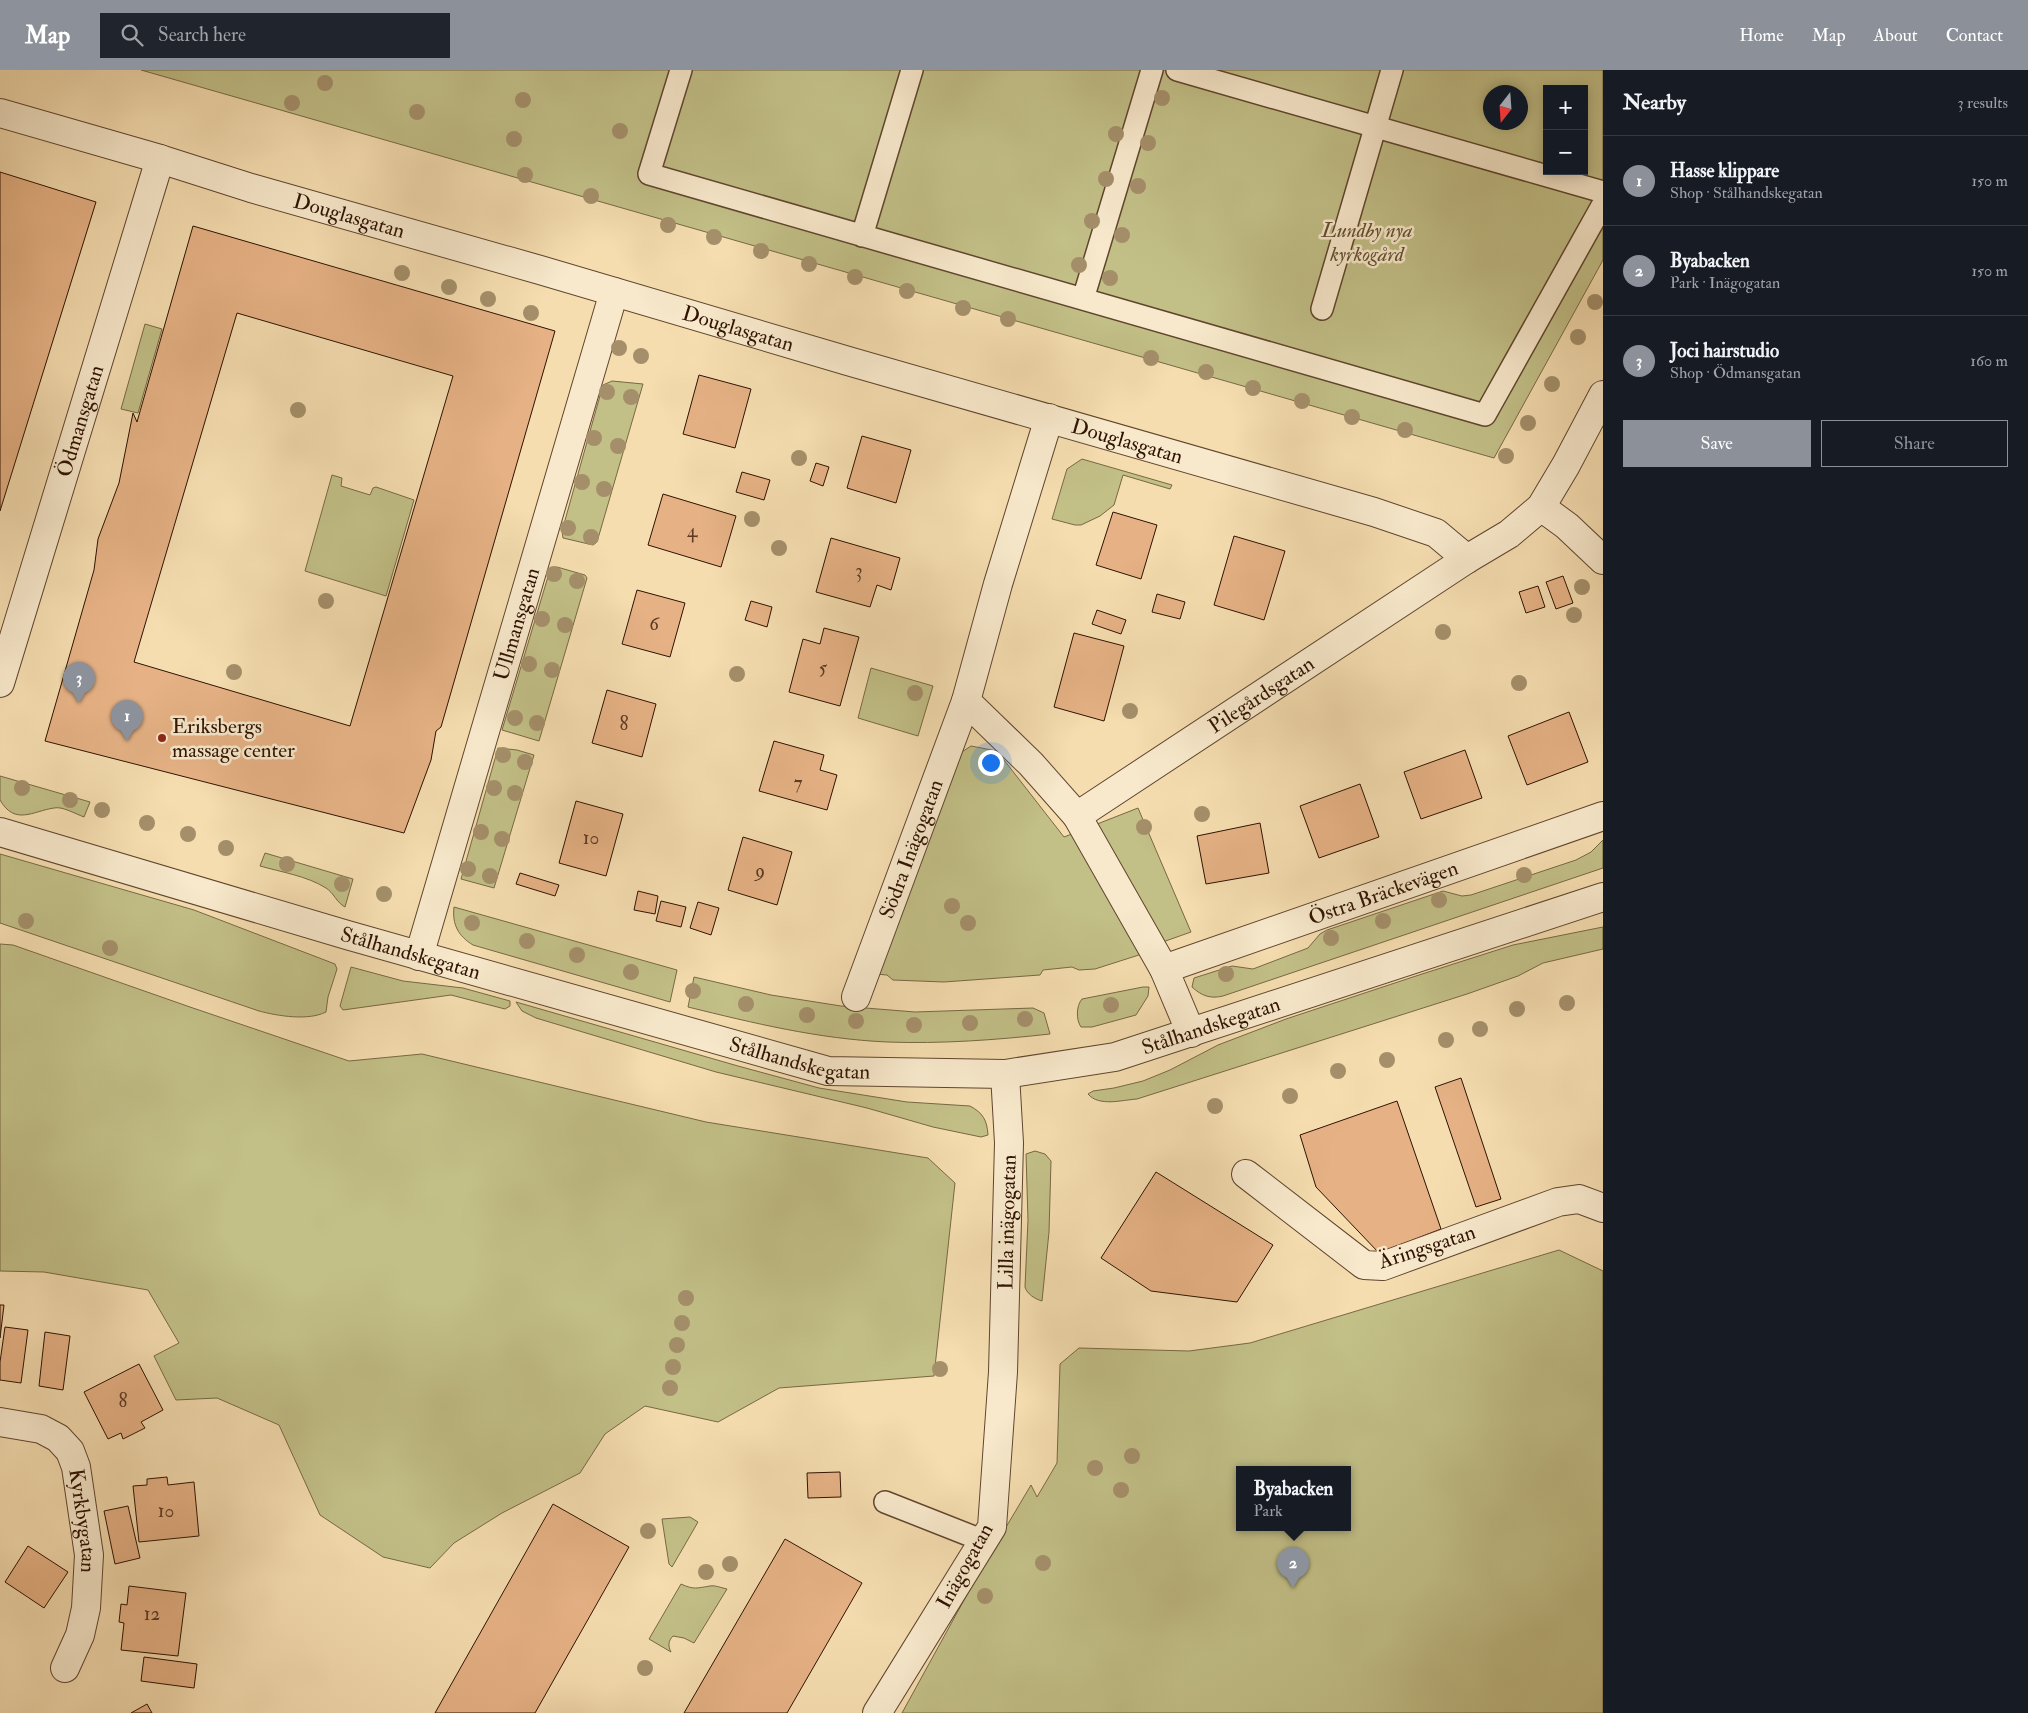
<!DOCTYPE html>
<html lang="en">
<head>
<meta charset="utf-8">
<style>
	body { margin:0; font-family:"IM FELL Double Pica",serif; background:#20242c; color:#f1f3f6 }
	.controls { position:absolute; right:15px; top:15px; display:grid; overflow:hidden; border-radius:0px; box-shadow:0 2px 12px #0003 }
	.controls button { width:45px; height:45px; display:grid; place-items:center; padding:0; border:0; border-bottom:1px solid #363941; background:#171b24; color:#f1f3f6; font:25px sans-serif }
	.compass { position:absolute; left:1483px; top:15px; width:45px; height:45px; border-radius:50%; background:#171b24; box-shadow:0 2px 12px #0003; rotate:197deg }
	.you { position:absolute; left:990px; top:692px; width:18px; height:18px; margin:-12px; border:4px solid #fff; border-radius:50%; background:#1a73e8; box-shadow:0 0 0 8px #1a73e833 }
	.badge { display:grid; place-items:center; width:32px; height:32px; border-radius:50%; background:#8c9099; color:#fff; font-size:16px; font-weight:700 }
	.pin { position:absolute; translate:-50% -41px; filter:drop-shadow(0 1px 2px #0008) }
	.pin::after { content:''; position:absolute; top:26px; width:18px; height:15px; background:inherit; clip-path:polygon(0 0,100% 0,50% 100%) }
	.popup { position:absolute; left:1236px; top:1396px; width:115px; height:65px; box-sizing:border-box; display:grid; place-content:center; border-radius:0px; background:#171b24; filter:drop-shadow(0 1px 4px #0005); font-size:16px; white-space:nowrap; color:#9ea1a6 }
	.popup b { font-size:19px; color:#f1f3f6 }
	.popup::after { content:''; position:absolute; left:50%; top:100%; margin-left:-10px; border:10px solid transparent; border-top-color:#171b24 }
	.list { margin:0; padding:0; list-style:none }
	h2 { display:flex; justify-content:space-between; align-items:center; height:65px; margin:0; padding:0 20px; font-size:21px }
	h2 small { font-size:16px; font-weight:400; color:#9ea1a6 }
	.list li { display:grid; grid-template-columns:32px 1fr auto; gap:15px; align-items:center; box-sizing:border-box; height:90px; padding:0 20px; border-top:1px solid #363941 }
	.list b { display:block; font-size:19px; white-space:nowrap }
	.list p { margin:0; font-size:16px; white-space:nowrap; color:#9ea1a6 }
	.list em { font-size:16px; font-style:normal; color:#9ea1a6 }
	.actions { display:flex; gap:10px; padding:15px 20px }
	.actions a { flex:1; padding:11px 0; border:1px solid #8c9099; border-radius:0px; text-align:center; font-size:18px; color:#8c9099 }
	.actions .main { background:#8c9099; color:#fff }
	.icon { flex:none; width:28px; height:28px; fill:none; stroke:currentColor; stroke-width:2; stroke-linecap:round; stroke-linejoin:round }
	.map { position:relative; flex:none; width:1603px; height:1643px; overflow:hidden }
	header { display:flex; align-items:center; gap:30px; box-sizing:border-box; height:70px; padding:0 25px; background:#8c9099; color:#fff }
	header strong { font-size:24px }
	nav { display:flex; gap:28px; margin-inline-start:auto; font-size:18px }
	.search { width:350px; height:45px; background:#20242c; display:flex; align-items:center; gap:12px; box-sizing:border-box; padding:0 18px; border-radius:0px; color:#9ea1a6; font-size:19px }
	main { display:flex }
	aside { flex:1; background:#171b24 }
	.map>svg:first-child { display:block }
	.green { fill:#c2bf87; stroke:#786844; fill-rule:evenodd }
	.building { fill:#e6b285; stroke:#2e1202; fill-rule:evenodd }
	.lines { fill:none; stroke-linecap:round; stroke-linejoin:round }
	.service-casing { stroke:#60452e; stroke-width:24 }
	.minor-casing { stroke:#60452e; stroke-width:30 }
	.service { stroke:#f8e9cc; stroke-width:21 }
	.minor { stroke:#f8e9cc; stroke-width:28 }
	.tree { fill:#a48f6a }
	.poi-dot { fill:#8f2418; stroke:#f8e9cc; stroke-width:2 }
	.labels { text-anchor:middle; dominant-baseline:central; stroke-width:5; stroke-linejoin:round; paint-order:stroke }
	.number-label { font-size:19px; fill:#5c3a23 }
	.street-label { font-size:21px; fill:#2e1202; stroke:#f8e9cc }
	.park-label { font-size:21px; font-style:italic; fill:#624f31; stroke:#f8e9cc }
	.poi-label { font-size:21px; fill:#2e1202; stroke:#f8e9cc; text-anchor:start }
</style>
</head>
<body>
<header>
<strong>Map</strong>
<div class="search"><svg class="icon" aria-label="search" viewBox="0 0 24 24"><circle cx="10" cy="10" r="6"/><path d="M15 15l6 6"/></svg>Search here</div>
<nav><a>Home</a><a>Map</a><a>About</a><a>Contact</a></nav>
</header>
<main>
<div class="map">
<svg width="1603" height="1643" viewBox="0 0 1603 1643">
	<rect width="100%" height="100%" fill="#f5ddb0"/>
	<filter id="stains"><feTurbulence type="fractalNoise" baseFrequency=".004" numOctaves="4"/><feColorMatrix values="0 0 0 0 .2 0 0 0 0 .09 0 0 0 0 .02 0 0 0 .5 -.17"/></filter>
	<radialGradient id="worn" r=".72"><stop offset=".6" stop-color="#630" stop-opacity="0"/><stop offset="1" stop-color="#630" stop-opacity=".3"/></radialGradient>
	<!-- green -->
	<path class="green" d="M141 0H1603V190L1494 388ZM1547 19H1584V101H1547ZM1490 22H1520V52H1490Z
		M145 254 162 259 138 343 121 339Z
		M612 311 643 314 597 472 593 475 563 468 562 461 603 315Z
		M1082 389 1172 415 1170 419 1123 405 1114 435 1100 446 1081 455H1075L1052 449 1067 399Z
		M332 405 342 408 341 416 370 425 373 418 376 417 414 430 386 526 305 501Z
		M557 497 585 505 587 508 539 671 502 660 550 500Z
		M871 598 933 616 918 666 858 648Z
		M971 676 997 681 1064 767 1138 738 1191 862 1140 880 1142 884 1095 899 1079 900 1072 897 1043 900 1040 905 944 912 893 910 887 905 875 904 951 689Z
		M498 678 517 680 534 685 494 818 461 809Z
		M0 706 90 732 84 747C76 744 62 736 54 738 33 741 15 756 0 730Z
		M1603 770V798L1223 926C1210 929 1202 926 1192 917L1194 908 1232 896 1253 899 1308 878 1320 864 1327 860 1443 821 1462 826 1471 825 1576 790 1591 782Z
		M265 783 353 809 345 837C336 832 334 823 326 818 307 806 281 802 260 796Z
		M0 784 194 840 335 894 337 899 328 927 326 942C308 951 278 946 259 941L0 853Z
		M454 837 677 900 670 932 473 875C458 866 452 854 454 837Z
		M1603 857V879L1543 893 1518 906 1467 924 1137 1029C1122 1030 1099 1037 1088 1024L1093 1021 1114 1018 1143 1011 1170 1000 1218 975 1286 949 1419 905 1513 875Z
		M0 874 13 875 190 937 349 991 422 984 706 1052 928 1088 955 1113 934 1306 779 1318 718 1352 645 1336 605 1364 580 1403 502 1443 454 1473 430 1498 383 1487 320 1445 279 1355 217 1328 176 1330 154 1286 179 1273 148 1220 44 1202 0 1201Z
		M351 897 403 911 463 918 510 931V936L505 939 451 925 343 940 340 936Z
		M694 907 771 925 841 936 915 942 1033 938 1044 943 1050 964C996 970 941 974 887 972 819 969 753 953 688 937Z
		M1143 917H1149L1148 926 1136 945 1092 957H1081C1076 950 1076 936 1082 929Z
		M516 932 738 996 819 1018 907 1032 970 1036C983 1043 987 1050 988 1065L981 1067 933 1057 867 1038 716 1002 536 948 522 941Z
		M1035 1081 1045 1084 1051 1091 1049 1162 1042 1231C1035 1229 1027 1224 1025 1217L1028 1150 1026 1084Z
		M1559 1180 1603 1201V1643H902L980 1501 1031 1415 1037 1427 1057 1393 1060 1294 1079 1278 1189 1281 1250 1273ZM1239 1399H1347V1457H1239Z
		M690 1447 698 1452 672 1497 669 1494 662 1449Z
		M681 1514C694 1520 697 1518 710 1516 715 1515 722 1518 727 1519L694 1573 684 1568 673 1566C668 1571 668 1576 671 1582L649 1569Z"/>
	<!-- building -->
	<path class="building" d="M0 102 96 132 0 441Z
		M193 156 555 261 441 657 436 661 431 690 404 763 45 671 94 500 98 469 119 413 133 343 137 352ZM237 243 453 306 350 656 134 592Z
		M699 305 751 319 735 378 683 364Z
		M862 366 911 380 896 433 847 418Z
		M816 393 829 397 823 416 810 411Z
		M742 402 770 410 764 430 736 422Z
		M663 424 736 446 721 497 648 475Z
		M1113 442 1157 455 1141 509 1096 495Z
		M1234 466 1285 481 1264 550 1214 535Z
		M831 468 900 488 891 520 877 515 870 537 816 522Z
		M1563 506 1573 533 1556 539 1546 512Z
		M1538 516 1545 537 1526 543 1519 522Z
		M637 520 685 533 670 587 622 574Z
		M1157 524 1185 532 1180 549 1152 542Z
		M751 531 772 537 767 557 745 550Z
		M1097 540 1126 550 1121 564 1092 554Z
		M824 558 859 567 840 636 789 622 803 569 820 574Z
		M1074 563 1124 576 1104 651 1054 637Z
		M607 620 656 634 642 687 592 673Z
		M1569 642 1588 692 1527 715 1508 666Z
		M774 671 824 685 820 700 837 705 827 740 759 721Z
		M1465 680 1482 728 1421 749 1404 702Z
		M1360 714 1379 767 1319 788 1300 736Z
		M576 731 623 744 606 806 559 793Z
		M1260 753 1269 803 1206 814 1197 766Z
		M743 767 792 782 777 835 728 820Z
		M520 803 559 815 555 826 516 814Z
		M638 821 658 826 655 844 634 840Z
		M661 831 686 837 681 857 656 851Z
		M698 832 719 838 711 865 690 858Z
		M1461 1008 1501 1129 1476 1137 1435 1017Z
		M1397 1031 1441 1159 1379 1183 1316 1117 1300 1065Z
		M1156 1102 1273 1175 1237 1232 1151 1221 1101 1188Z
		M0 1235H4L0 1268Z
		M5 1257 28 1260 21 1313 0 1310V1292Z
		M45 1262 70 1266 63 1320 39 1316Z
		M139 1294 163 1340 141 1352 145 1358 123 1369 121 1363 108 1369 84 1322Z
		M840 1402 841 1427 808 1428 807 1403Z
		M167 1407 168 1415 194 1412 199 1466 139 1472 133 1416 147 1415V1409Z
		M553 1434 629 1477 535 1643H435Z
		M128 1436 140 1488 115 1494 104 1441Z
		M785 1469 862 1513 787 1643H684Z
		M28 1476 68 1502 44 1538 5 1512Z
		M129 1516 186 1523 178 1586 121 1580 124 1553 119 1552 121 1534 127 1535Z
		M144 1587 197 1594 194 1618 141 1611Z
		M147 1634 152 1643H131Z"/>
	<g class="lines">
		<defs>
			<path id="service" d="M681 0 649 104 1485 345 1603 134
				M1177 0 1603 122
				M862 166 912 0
				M1083 229 1152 0
				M1322 239 1392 0
				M885 1432 984 1471"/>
			<g id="minor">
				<path id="s1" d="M0 43 160 89 251 118 540 200 848 291 1374 442 1436 463 1467 489"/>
				<path d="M1541 437 1567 456 1603 490"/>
				<path id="s2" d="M0 613 160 89"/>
				<path d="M966 631 1031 694 1077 746"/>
				<path id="s3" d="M0 762 347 865 828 1001 1005 1004 1115 987 1603 827"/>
				<path id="s4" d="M419 886 614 222"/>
				<path id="s5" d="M1164 899 1603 746"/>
				<path id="s6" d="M856 927 966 631 998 514 1049 348"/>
				<path id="s7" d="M1191 963 1164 899 1077 746 1467 489 1509 464 1541 437 1566 395 1603 325"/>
				<path d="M1246 1104 1364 1195 1383 1196 1558 1132 1579 1129 1603 1138"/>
				<path id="s8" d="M0 1352 41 1359 58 1368 70 1381 76 1397 89 1485 86 1538 80 1565 65 1598"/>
				<path id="s9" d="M877 1643 992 1457 1003 1302 1009 1073 1005 1004"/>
			</g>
		</defs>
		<!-- service casing -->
		<use href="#service" class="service-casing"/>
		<!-- minor casing -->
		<use href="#minor" class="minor-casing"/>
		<!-- service -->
		<use href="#service" class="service"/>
		<!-- minor -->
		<use href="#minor" class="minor"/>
	</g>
	<!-- trees -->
	<g class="tree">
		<circle cx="325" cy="13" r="8"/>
		<circle cx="1162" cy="28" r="8"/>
		<circle cx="523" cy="30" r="8"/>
		<circle cx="292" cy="33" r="8"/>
		<circle cx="417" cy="42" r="8"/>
		<circle cx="620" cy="61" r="8"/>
		<circle cx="1116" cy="64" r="8"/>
		<circle cx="514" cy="69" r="8"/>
		<circle cx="1148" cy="73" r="8"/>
		<circle cx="525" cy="105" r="8"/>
		<circle cx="1106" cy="109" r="8"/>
		<circle cx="1138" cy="116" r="8"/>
		<circle cx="591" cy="126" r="8"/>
		<circle cx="1092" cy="151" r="8"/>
		<circle cx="668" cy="155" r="8"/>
		<circle cx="1122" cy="165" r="8"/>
		<circle cx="714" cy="167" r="8"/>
		<circle cx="761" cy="181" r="8"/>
		<circle cx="809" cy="194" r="8"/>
		<circle cx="1079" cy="195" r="8"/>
		<circle cx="402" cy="203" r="8"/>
		<circle cx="855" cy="207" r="8"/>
		<circle cx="1110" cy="208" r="8"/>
		<circle cx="449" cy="217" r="8"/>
		<circle cx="907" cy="221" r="8"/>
		<circle cx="488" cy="229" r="8"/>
		<circle cx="1595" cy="232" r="8"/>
		<circle cx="963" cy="238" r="8"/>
		<circle cx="531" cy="243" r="8"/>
		<circle cx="1008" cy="249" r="8"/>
		<circle cx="1578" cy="267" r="8"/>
		<circle cx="619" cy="278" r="8"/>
		<circle cx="641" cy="286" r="8"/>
		<circle cx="1151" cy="288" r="8"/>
		<circle cx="1206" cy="302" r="8"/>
		<circle cx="1552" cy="314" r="8"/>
		<circle cx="1253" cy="318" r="8"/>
		<circle cx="607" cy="322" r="8"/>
		<circle cx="631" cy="327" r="8"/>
		<circle cx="1302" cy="331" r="8"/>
		<circle cx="298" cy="340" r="8"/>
		<circle cx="1352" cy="347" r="8"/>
		<circle cx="1528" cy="353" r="8"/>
		<circle cx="1405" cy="360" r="8"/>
		<circle cx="594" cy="368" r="8"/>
		<circle cx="618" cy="376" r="8"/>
		<circle cx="1506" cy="386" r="8"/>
		<circle cx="799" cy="388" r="8"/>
		<circle cx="582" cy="412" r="8"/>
		<circle cx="604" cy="419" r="8"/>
		<circle cx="752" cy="449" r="8"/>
		<circle cx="568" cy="458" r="8"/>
		<circle cx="591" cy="467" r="8"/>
		<circle cx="779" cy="478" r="8"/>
		<circle cx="554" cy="504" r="8"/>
		<circle cx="577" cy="511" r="8"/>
		<circle cx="1582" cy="517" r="8"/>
		<circle cx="326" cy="531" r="8"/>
		<circle cx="1574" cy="545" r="8"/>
		<circle cx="542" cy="549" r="8"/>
		<circle cx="565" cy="555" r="8"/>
		<circle cx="1443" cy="562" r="8"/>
		<circle cx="529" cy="594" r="8"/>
		<circle cx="552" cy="600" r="8"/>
		<circle cx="234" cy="602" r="8"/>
		<circle cx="737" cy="604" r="8"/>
		<circle cx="1519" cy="613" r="8"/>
		<circle cx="915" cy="623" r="8"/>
		<circle cx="1130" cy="641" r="8"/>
		<circle cx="515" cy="648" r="8"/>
		<circle cx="537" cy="653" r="8"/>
		<circle cx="503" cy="685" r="8"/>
		<circle cx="525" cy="692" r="8"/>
		<circle cx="22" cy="718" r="8"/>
		<circle cx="494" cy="718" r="8"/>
		<circle cx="515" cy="723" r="8"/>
		<circle cx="70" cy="730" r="8"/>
		<circle cx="102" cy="740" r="8"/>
		<circle cx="1202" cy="744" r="8"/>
		<circle cx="147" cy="753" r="8"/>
		<circle cx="1144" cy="757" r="8"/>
		<circle cx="481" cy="762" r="8"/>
		<circle cx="188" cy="764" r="8"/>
		<circle cx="502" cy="769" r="8"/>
		<circle cx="226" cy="778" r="8"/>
		<circle cx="287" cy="794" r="8"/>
		<circle cx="468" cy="799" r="8"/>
		<circle cx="1524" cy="805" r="8"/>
		<circle cx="490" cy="806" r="8"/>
		<circle cx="342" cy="814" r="8"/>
		<circle cx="384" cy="824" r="8"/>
		<circle cx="1439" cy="830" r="8"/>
		<circle cx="952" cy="836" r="8"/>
		<circle cx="26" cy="851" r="8"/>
		<circle cx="1383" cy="851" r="8"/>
		<circle cx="472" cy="853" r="8"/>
		<circle cx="968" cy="853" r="8"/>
		<circle cx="1331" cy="868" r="8"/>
		<circle cx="527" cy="871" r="8"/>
		<circle cx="110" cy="878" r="8"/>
		<circle cx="577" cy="885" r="8"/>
		<circle cx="631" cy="902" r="8"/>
		<circle cx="1226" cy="904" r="8"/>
		<circle cx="693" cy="921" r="8"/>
		<circle cx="1567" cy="933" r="8"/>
		<circle cx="746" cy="934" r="8"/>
		<circle cx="1111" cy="935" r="8"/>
		<circle cx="1517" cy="939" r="8"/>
		<circle cx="807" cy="945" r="8"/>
		<circle cx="1025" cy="949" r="8"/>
		<circle cx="856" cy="951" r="8"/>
		<circle cx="970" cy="953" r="8"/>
		<circle cx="914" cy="955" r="8"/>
		<circle cx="1480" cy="959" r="8"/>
		<circle cx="1446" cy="970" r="8"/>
		<circle cx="1387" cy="990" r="8"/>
		<circle cx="1338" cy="1001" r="8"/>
		<circle cx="1290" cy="1026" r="8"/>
		<circle cx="1215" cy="1036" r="8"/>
		<circle cx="686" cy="1228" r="8"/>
		<circle cx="682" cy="1253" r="8"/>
		<circle cx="677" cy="1275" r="8"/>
		<circle cx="673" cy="1297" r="8"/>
		<circle cx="940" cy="1299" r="8"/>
		<circle cx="670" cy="1318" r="8"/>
		<circle cx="1132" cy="1386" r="8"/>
		<circle cx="1095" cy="1398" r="8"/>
		<circle cx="1121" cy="1420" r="8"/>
		<circle cx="648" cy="1461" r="8"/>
		<circle cx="1043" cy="1493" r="8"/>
		<circle cx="730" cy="1494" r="8"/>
		<circle cx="706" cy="1502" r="8"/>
		<circle cx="985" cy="1526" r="8"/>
		<circle cx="645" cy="1598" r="8"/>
	</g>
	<!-- markers -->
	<circle class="poi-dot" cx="162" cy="668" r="5"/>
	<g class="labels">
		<!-- number labels -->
		<g class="number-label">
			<text x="692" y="461">4</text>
			<text x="859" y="501">3</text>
			<text x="654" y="554">6</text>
			<text x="823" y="598">5</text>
			<text x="624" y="654">8</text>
			<text x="798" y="713">7</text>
			<text x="591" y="768">10</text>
			<text x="760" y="801">9</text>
			<text x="123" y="1331">8</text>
			<text x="166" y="1441">10</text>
			<text x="152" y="1544">12</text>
		</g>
		<!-- street labels -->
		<g class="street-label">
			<text stroke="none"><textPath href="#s1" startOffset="364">Douglasgatan</textPath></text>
			<text stroke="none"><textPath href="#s1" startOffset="769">Douglasgatan</textPath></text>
			<text stroke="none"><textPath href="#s2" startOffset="274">Ödmansgatan</textPath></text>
			<text stroke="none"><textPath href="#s1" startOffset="1174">Douglasgatan</textPath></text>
			<text stroke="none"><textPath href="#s4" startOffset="346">Ullmansgatan</textPath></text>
			<text stroke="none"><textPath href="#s7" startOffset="466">Pilegårdsgatan</textPath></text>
			<text stroke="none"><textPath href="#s6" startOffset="158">Södra Inägogatan</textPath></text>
			<text stroke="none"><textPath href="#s5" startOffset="232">Östra Bräckevägen</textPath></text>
			<text stroke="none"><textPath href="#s3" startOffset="428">Stålhandskegatan</textPath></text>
			<text stroke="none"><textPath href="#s3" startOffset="1251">Stålhandskegatan</textPath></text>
			<text stroke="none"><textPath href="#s3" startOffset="832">Stålhandskegatan</textPath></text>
			<text stroke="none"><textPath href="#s9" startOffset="524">Lilla inägogatan</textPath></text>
			<text transform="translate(1427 1177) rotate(-18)">Äringsgatan</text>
			<text stroke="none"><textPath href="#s8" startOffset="150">Kyrkbygatan</textPath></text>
			<text transform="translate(965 1496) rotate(-61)">Inägogatan</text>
		</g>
		<!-- park labels -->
		<g class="park-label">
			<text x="1367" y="160">Lundby nya<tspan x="1367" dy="24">kyrkogård</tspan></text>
		</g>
		<!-- poi labels -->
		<g class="poi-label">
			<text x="172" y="656">Eriksbergs<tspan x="172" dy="24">massage center</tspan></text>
		</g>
	</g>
	<rect width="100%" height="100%" filter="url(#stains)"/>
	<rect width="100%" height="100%" fill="url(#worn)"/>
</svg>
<div class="controls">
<button>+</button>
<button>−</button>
</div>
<svg class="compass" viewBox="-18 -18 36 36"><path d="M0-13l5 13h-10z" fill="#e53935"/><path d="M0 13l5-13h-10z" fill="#9ea1a6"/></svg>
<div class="you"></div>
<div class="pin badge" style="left:127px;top:671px">1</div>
<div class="pin badge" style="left:1293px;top:1518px">2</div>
<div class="popup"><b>Byabacken</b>Park</div>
<div class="pin badge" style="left:79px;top:633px">3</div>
</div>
<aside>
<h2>Nearby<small>3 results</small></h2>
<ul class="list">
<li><span class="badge">1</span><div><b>Hasse klippare</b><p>Shop · Stålhandskegatan</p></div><em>150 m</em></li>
<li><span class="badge">2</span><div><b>Byabacken</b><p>Park · Inägogatan</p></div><em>150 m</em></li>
<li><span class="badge">3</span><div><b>Joci hairstudio</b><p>Shop · Ödmansgatan</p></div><em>160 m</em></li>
</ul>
<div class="actions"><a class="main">Save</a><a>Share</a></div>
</aside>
</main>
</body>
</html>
